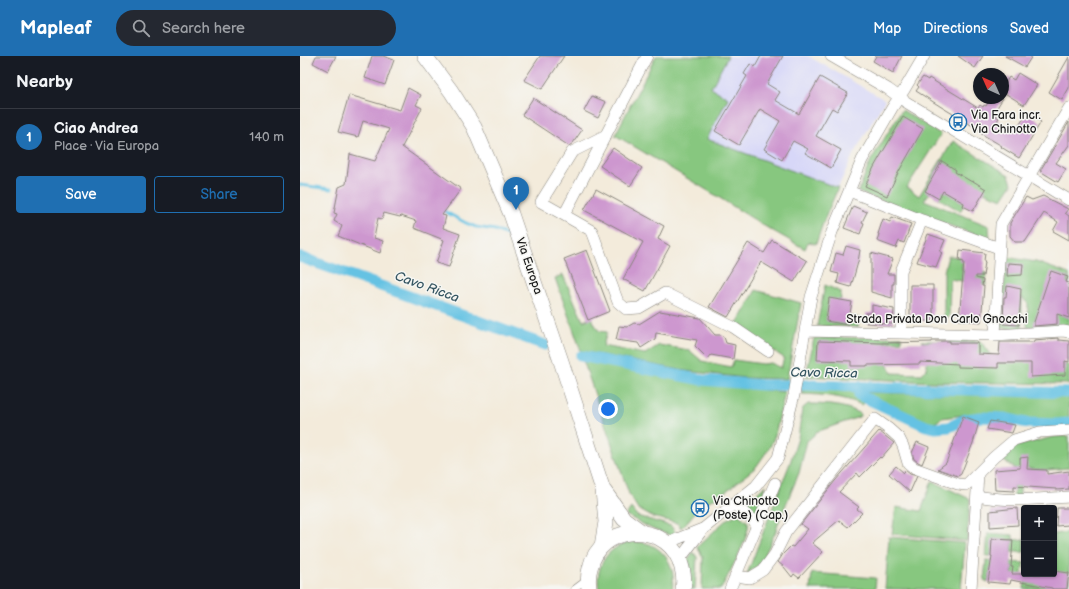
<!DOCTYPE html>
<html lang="en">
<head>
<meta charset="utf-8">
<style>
	body { margin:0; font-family:"Balsamiq Sans",sans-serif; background:#242831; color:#f1f3f6 }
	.controls { position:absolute; right:12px; bottom:12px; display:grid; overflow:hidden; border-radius:4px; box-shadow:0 1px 3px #0004 }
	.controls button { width:36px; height:36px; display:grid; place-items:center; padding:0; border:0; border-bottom:1px solid #363941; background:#171b24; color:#f1f3f6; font:20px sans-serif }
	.compass { position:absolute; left:673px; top:12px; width:36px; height:36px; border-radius:50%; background:#171b24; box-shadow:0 1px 3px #0004; rotate:315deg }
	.you { position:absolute; left:308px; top:353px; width:14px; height:14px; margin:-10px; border:3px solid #fff; border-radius:50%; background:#1a73e8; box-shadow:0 0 0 6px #1a73e833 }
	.badge { display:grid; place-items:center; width:26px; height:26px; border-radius:50%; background:#1f6fb2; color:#fff; font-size:13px; font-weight:700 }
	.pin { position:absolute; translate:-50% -33px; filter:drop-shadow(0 1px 2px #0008) }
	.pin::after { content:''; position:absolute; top:21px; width:14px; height:12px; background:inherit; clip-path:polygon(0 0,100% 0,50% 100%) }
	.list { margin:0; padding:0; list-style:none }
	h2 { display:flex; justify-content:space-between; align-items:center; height:52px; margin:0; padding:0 16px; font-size:17px }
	h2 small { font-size:13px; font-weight:400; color:#9ea1a6 }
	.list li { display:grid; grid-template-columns:26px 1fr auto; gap:12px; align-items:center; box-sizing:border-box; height:56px; padding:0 16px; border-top:1px solid #363941 }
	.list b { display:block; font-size:15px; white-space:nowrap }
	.list p { margin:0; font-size:13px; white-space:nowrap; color:#9ea1a6 }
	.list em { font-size:13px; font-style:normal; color:#9ea1a6 }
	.actions { display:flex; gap:8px; padding:12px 16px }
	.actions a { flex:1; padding:9px 0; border:1px solid #1f6fb2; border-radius:4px; text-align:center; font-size:14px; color:#1f6fb2 }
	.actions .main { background:#1f6fb2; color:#fff }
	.icon { flex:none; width:22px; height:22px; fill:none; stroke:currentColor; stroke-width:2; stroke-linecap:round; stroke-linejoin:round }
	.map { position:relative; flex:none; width:769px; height:533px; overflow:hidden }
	header { display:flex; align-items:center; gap:24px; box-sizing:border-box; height:56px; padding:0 20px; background:#1f6fb2; color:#fff }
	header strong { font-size:19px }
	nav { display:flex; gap:22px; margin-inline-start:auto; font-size:14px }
	.search { width:280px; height:36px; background:#242831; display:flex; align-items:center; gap:10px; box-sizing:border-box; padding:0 14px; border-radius:22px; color:#9ea1a6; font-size:15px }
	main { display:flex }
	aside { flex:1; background:#171b24 }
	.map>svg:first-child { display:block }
	.built { fill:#d7d7f8 }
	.green { fill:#87c77f; stroke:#52724e }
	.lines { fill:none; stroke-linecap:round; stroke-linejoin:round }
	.stream { stroke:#65c2e3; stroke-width:3 }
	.canal { stroke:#65c2e3; stroke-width:11 }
	.building { fill:#cd97cf }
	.lane-casing { stroke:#88847c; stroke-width:7 }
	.street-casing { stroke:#88847c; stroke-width:12 }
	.secondary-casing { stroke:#88847c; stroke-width:16 }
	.lane { stroke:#fff; stroke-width:5.5 }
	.street { stroke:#fff; stroke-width:11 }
	.secondary { stroke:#fff; stroke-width:15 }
	.labels { text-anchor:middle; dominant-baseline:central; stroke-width:3; stroke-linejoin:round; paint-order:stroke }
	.poi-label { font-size:12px; fill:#1c1c1c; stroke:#f6f6f2; text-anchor:start }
	.street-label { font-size:12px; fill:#1c1c1c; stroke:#f6f6f2 }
	.water-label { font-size:13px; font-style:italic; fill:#365662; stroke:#f6f6f2 }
</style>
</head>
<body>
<header>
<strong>Mapleaf</strong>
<div class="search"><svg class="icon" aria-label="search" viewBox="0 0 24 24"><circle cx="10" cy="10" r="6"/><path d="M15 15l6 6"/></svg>Search here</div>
<nav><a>Map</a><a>Directions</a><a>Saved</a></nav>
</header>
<main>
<aside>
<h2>Nearby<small></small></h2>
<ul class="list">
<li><span class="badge">1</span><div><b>Ciao Andrea</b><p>Place · Via Europa</p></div><em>140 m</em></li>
</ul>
<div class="actions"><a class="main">Save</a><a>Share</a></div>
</aside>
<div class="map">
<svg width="769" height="533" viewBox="0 0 769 533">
	<rect width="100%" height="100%" fill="#f6f6f2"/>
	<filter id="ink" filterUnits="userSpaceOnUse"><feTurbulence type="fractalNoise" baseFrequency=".025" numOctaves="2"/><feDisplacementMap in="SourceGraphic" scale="8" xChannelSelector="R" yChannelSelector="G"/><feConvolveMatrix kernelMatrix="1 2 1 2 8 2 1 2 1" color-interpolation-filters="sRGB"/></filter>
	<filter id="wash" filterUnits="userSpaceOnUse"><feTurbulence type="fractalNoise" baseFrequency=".012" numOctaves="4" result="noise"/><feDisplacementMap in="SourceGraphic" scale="16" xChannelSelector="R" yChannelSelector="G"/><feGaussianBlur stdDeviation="0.9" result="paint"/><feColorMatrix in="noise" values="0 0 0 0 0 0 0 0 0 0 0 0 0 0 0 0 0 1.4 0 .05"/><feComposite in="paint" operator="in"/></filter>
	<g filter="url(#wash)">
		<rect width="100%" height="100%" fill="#f3ebdb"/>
		<!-- built -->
		<path class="built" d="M428 0H508L585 44 553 99 538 132 407 83 428 43 411 32Z"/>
		<!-- green -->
		<path class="green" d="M356 0H428L411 32 428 42 407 83 538 132 523 167 516 188 508 186 505 193 466 171 415 139 315 79Z
			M602 54 641 78 607 131 619 140 653 85 709 119 712 128 702 143 676 133 660 155 630 137 624 144 689 170 690 184 558 136 571 104Z
			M648 200 663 201 662 213 686 217V229L650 223 649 261 644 262V216Z
			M706 201 736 206 769 218V271H727L728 248 722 241V273L701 272Z
			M263 219 283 265 291 262 299 275 307 276 303 290 345 298 359 289 389 294 402 305 431 311 434 304 463 308 471 307 481 312 484 302 436 269 456 234 501 247 487 323 446 322 386 315 281 295 255 222Z
			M525 229 541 236 540 259 559 262 558 271 517 270Z
			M601 281 602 285 585 286V305L592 317 622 318 627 312V288L622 285H680L695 303 769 309V328L633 326 506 320 514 282Z
			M283 304 358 320 418 329 485 336 475 379 470 391 456 411 419 441 409 445 403 450 400 447 395 451 398 454C391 460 388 466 381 472L377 467 352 461 338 453 329 438Z
			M503 332 559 336 769 341V364H723L705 360 677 357 642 362 633 368C611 362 591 350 570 341L562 349C543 340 523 339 502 338Z
			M508 348C524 348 547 349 561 358L559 361 516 376 513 380 507 385 499 417 479 465 476 475 461 507 447 518 490 407 498 382 502 353Z
			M769 380V412L747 414 729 413 727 411H720V440L714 441V435L715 412 701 403 709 392 753 381Z
			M632 425 670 443 667 485 592 478 596 451 621 455Z
			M466 429 455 459 442 451Z
			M331 452 337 460 371 470 375 476 373 480 352 473 326 459Z
			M438 458 448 466C451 479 428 519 421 533H402L403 501 397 491 427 463Z
			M769 476V533H724L725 526 754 518V478Z
			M688 477 713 479V484L724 483V496H712L713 484 692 483 691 500H686Z
			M589 481 665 487 661 533H585Z
			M336 486C340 486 345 487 349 488 367 495 377 515 372 533H299C295 514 305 494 324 488 328 486 332 486 336 486Z
			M393 496 397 501 395 533H390C392 522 391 514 388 503Z
			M686 504 724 507 721 522 712 521 713 511 691 510 688 526 684 524Z
			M512 517 576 522 575 533H510Z"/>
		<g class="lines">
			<!-- stream -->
			<path class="stream" d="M0 129 31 133
				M142 154 166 167 176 171 195 174 207 179"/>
			<!-- canal -->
			<path class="canal" d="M0 201 245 289
				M281 300 402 324 462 329H505L769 337
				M559 339 613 364 626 370 635 372 649 371 666 363 681 361 705 362 727 367 757 368 769 367"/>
		</g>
		<g id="blocks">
			<!-- building -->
			<path class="building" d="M16 0H36L28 15 13 7Z
				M72 0H83L94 4 85 29 65 22Z
				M240 0H264L242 33 224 24Z
				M461 0H483L467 28 480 36 475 44 499 58 520 21 548 37 537 55 532 52 516 80 541 94 531 112 505 97 508 93 493 85 482 104 464 93 480 65 460 53 439 89 415 75 447 20 444 18 450 8 455 11Z
				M576 0H602L593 17 573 5Z
				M658 0H683L675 12Z
				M705 0H732L725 11Z
				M769 1V32L762 44 749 36Z
				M718 17 737 29 724 49 703 36V31L709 21 714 24Z
				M623 21 628 24 629 22 678 52 680 49 683 51 684 49 686 50 691 42H703L693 58 699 62 697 65 715 76 727 57 741 66 719 102 701 91 702 90 680 77 681 75 643 52 616 35 619 31 617 29Z
				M108 32 121 39 116 49 122 52 102 91 161 133 142 159 146 160 143 172 160 178 149 211 136 207 144 184 114 172 116 165 101 160 100 161 84 157 82 163 78 162 74 182 83 185 80 197 38 180 42 170 34 165 37 158 34 157 39 131 46 128 50 98 75 105 89 73 63 65 58 81 38 76 49 39 100 54Z
				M292 40 306 46 298 62 284 55Z
				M233 42 282 74 273 87 269 90 222 59Z
				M603 61 623 73 598 117 587 140 565 130 574 111Z
				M769 66V89L756 107 766 113 758 126 740 115Z
				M313 92 342 112 330 130 300 110Z
				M642 105 656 114 655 116 672 126 673 125 686 133 673 155 663 150 664 147 643 135 639 143 625 135Z
				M296 133 364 170 358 183 370 190 345 235 323 223 343 186 284 154Z
				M743 140 768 153 765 157 769 160V184L753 175 758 166 744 157 725 186H715L710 180V167L726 141 732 144Z
				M553 150 567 156 562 166 564 167 560 178 544 172Z
				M592 161 611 168 604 187 599 185 596 192 577 185 579 178H578L583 163 590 166Z
				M628 178 645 184 640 196H642L636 211 617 206Z
				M472 184 507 205 494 226 461 206 428 261 409 251 448 187 464 197Z
				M546 190 560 194 558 206 551 231 537 227 539 218 531 216 536 197 543 199Z
				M287 194 310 255 288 264 264 203Z
				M660 194 685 197 684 205 685 206 683 220H676V222L683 224 682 230H684L681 266 659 264 664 206 659 205Z
				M571 197 593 203 587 218H594V228H592V242L571 236Z
				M708 207 723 208 722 219 707 220Z
				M751 215 768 221 766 226 769 227V262L757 258V268L734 270V266Z
				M610 229H633V265H610Z
				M707 230 721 233 719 269 703 268 704 241H706Z
				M529 242 552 246 548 269 526 265Z
				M572 249 594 253 593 268 566 267V257H572Z
				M360 255 400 262 415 279H421L424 281 426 287 435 289 433 303 411 299 408 303 395 290 397 284 356 277 355 283 341 292 338 287 316 284 319 270 327 271 334 267 339 268Z
				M758 282V284L769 285V306L765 305V319L731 321V307H698V312L658 311V308L620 306V308L567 309V310H551V305L517 304 518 285 581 287 632 286V285H650V287H678V298L699 299 700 286H732L734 285V284Z
				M663 360 679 366 673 387 661 418 658 420 638 413 646 407Z
				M690 365 715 369 712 377 687 373Z
				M579 375 594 387 581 402 580 401 560 421 557 417 539 436 559 451 557 453 562 457 548 471 539 464 512 487 523 496 499 522 494 518 492 521 484 511 478 506 483 498 491 490 493 491 508 473 501 468 535 425Z
				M617 386 629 391 622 408 618 406 614 403 612 397Z
				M728 401 727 413 747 414V418L769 415V433L756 434V433L714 430V435L695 434 694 414 720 412V402Z
				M596 410 604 417 605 414 610 418 617 420 610 436 589 418Z
				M717 452 718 469 690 471V455Z
				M757 452H769V469L756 470Z
				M692 483 713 484 711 511H713L712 518H754L755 515 769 517 767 533H752V532L711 524 710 528 688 526 692 500H691Z"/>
		</g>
	</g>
	<g filter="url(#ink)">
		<use href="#blocks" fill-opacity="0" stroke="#88847c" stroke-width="1"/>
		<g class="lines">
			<defs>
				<path id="lane" d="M274 533 286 524"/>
				<path id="street" d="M531 0 588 33 606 46 769 144
					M306 79 272 96 241 146 264 159 347 0
					M549 135 622 164 699 192
					M264 159 292 175 318 246 326 253 339 252 365 237 433 271 468 295
					M505 275 695 279 763 275 769 276
					M601 277V215L622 164
					M695 279 701 168 769 52
					M677 440C706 446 739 443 769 441
					M434 448 457 468
					M367 487 402 473
					M379 504 403 473 456 430 478 402 494 339 505 275 511 241 532 176 562 104 592 52 604 34 624 0
					M435 520 450 522 463 514 475 498 486 476 575 363 589 373 599 382 603 390 608 407 614 412 658 428 666 429 694 401 714 384 740 376 769 374
					M430 533 475 427
					M671 533 678 418"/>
				<path id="secondary" d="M125 0 151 35 174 71 211 158 261 305 303 434 306 466 302 490
					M304 435 324 463 343 477
					M289 533C288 526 288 519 290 512 300 469 361 464 379 503 383 513 385 523 383 533"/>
			</defs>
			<!-- lane casing -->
			<use href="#lane" class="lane-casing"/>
			<!-- street casing -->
			<use href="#street" class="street-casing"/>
			<!-- secondary casing -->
			<use href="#secondary" class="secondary-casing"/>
			<!-- lane -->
			<use href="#lane" class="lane"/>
			<!-- street -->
			<use href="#street" class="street"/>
			<!-- secondary -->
			<use href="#secondary" class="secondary"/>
		</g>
	</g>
	<!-- icons -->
	<defs>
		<symbol id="bus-ring" viewBox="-11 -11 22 22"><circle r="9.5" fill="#f6f6f2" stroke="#1f6fb2" stroke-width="1.5"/><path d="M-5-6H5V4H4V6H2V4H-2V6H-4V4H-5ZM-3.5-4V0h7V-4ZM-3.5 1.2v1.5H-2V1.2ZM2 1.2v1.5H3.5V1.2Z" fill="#1f6fb2"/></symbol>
	</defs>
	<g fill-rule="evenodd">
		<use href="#bus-ring" x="648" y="56" width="20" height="20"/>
		<use href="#bus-ring" x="390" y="442" width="20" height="20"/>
	</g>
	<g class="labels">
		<!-- poi labels -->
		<g class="poi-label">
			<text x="671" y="59">Via Fara incr.<tspan x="671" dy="14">Via Chinotto</tspan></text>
			<text x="413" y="445">Via Chinotto<tspan x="413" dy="14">(Poste) (Cap.)</tspan></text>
		</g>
		<!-- street labels -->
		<g class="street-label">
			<text transform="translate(229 210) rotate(71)">Via Europa</text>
			<text x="637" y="263">Strada Privata Don Carlo Gnocchi</text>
		</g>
		<!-- water labels -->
		<g class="water-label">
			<text transform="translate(127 231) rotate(20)">Cavo Ricca</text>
			<text transform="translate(524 317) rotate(1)">Cavo Ricca</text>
		</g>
	</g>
</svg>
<div class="controls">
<button>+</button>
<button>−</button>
</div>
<svg class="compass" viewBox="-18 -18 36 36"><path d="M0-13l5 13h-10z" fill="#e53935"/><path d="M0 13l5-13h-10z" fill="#9ea1a6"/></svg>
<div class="you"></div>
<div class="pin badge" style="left:216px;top:154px">1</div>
</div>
</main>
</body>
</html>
